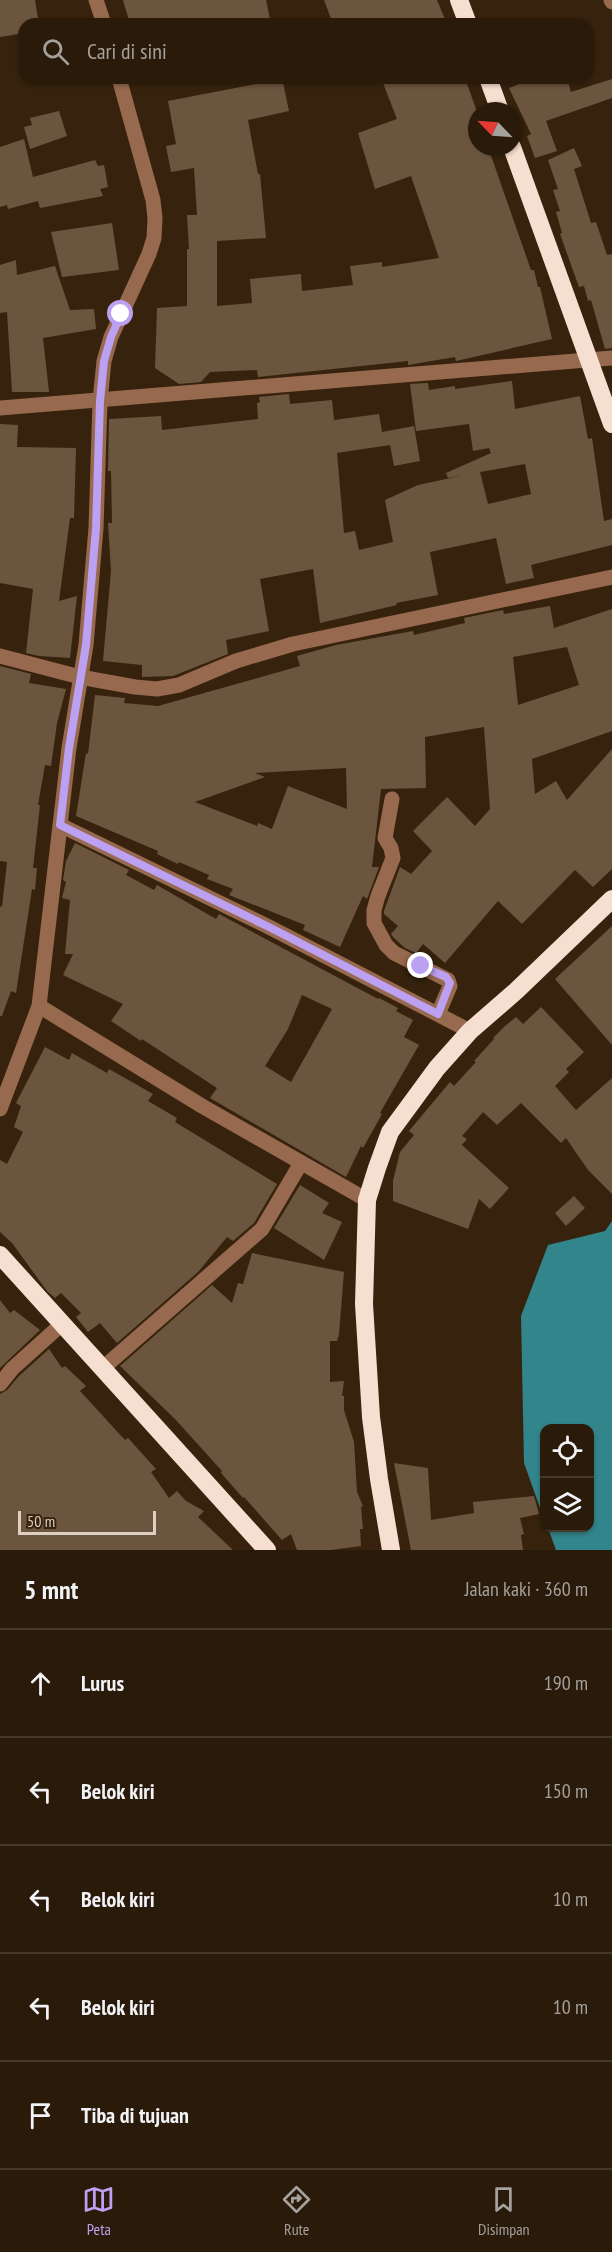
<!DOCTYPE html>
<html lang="id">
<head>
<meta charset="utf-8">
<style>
	body { margin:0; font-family:"PT Sans Narrow",sans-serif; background:#312313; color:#f1f3f6 }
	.controls { position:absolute; right:18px; bottom:18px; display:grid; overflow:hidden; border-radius:12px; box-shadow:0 2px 4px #0004 }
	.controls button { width:54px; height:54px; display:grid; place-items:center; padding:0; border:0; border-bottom:2px solid #45382b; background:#291a0a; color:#f1f3f6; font:30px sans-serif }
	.compass { position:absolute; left:468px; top:102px; width:54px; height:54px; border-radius:50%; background:#291a0a; box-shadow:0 2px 4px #0004; rotate:295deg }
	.scale { position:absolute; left:18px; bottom:15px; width:138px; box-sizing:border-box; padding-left:6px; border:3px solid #ddd0c3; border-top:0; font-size:16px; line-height:21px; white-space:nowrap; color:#ddd0c3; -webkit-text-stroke:4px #37230d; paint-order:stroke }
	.stop { position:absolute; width:18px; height:18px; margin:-14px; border:4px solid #bca0f2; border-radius:50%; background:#fff }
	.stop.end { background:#bca0f2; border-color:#fff; box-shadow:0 2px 6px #0008 }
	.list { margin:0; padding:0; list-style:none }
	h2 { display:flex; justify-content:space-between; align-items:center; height:78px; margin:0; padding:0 24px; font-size:26px }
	h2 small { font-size:20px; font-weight:400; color:#a5a19c }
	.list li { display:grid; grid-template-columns:39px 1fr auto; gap:18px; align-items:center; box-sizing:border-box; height:108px; padding:0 24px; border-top:2px solid #45382b }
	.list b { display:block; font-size:22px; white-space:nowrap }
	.list em { font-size:20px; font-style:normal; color:#a5a19c }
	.icon { flex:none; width:33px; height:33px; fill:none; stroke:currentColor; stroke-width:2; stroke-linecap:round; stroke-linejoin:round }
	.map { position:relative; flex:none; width:612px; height:1550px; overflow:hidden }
	.search { position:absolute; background:#291a0a; box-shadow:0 2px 4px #0004; left:18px; right:18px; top:18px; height:66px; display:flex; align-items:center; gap:15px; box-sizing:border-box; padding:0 21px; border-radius:18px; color:#a5a19c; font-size:22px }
	.sheet { height:618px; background:#291a0a }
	nav { display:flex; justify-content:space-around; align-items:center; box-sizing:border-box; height:84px; border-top:2px solid #45382b; background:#291a0a; font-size:16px; color:#a5a19c }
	nav a { display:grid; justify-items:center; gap:3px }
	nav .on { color:#bca0f2 }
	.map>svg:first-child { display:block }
	.water { fill:#32858b }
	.building { fill:#6c553f; fill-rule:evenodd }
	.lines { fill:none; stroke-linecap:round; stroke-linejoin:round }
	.minor { stroke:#97694e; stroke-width:15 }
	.highway { stroke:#f6ded1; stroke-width:18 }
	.route { stroke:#bca0f2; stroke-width:8 }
</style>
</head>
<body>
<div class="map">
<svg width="612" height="1550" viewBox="0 0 612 1550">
	<rect width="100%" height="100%" fill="#37230d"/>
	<!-- water -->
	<path class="water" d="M612 1221V1550H556L548 1528H590V1428H544V1519L524 1463 521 1316 548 1245 605 1231Z"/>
	<!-- building -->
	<path class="building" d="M0 0H35L39 24H24V33L0 37Z
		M123 0H266L271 24H130Z
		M324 0H437L447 24H333Z
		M254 78H282L289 111 248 120 258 174H260L266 238 217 241V306L252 303 250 279 301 274 302 291 353 285 350 266 382 262V267L439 258 411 176 375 189 358 133 397 119 381 78H465L477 112V147H488L531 270H534L538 287H540L552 339 456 361 455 357 408 365V361L258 377 257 370 210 372 201 382 179 384 155 368 157 308 187 306V249H189L187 215H197L194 168 171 172 166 146 176 144 168 101 256 84Z
		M535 78H567L571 92 612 79V98L546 121 557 151 535 158 527 136 531 134 509 88Z
		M59 111 67 136 30 149 24 127 32 125 30 118Z
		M24 139 33 177 95 160 98 166 104 165 108 187 100 189 103 196 40 208 38 201 8 209 7 205 0 207V147Z
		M574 148 582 166 574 169 591 223 596 222 607 255 612 254V348L605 349 591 300 588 301 584 286 579 287 560 234 562 233 556 212 560 211 553 190 558 189 548 160Z
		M112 223 119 270 62 277 51 232Z
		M16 260 17 275 55 266 70 310 94 309 96 329 43 338 49 392H12L7 312 0 313V265Z
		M512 381 515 409 580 396 588 439 592 438 604 521 612 519V545L531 565 534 578 506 584 496 538 430 552 438 595 396 603 397 605 320 623 313 569 260 579 269 631 226 640 228 654 173 676 142 677V665L103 661 111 571 108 523H112L111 471H108L109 419 161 416 162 430 258 419 257 403 260 402 259 397 289 394 290 404 332 400 334 420 379 414 382 432 414 426 420 461 394 466 390 445 337 453 344 533 355 531 359 550 393 542 385 500 418 485 460 476 448 478 446 473 491 453 489 448 473 451 469 424 416 431 410 384 428 383 429 390 455 386V389ZM525 464 531 494 488 504 480 472Z
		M0 424 18 425 17 447 76 448 74 518H70L59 601 77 596 70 658 39 656 26 653 33 589 0 583Z
		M550 606 554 628 612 609V731L532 759 535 794 556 781 567 800 612 749V869L593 887 575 870 522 924 498 901 445 963 423 944 416 953 405 948 393 937 391 934 398 926 384 914V911L400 867 411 874 432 851 413 831 447 797 475 826 490 809 484 727 425 737 426 788 381 789 372 867H379L367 899 363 896 340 947 303 930 305 925 229 895 233 889 207 879 209 875 179 862 178 864 157 854 158 851 76 816 86 753 88 754 95 695 125 698 124 703 158 706 300 666 297 656 336 645 413 631 414 635 465 623 464 618 503 610 504 614ZM567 647 579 685 518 705 513 657ZM346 768 347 809 288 786 272 829 258 823 257 826 195 802 265 777 255 773Z
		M0 666 31 674 29 683 66 689 57 723 51 766 45 765 38 805H40L33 868H37L35 890 32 889 16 993 11 991 2 1016H0V906L2 907 7 862 0 861Z
		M75 843 129 870 126 875 154 890 157 885 216 919 219 914 378 999 379 998 398 1008 396 1011 413 1020 404 1037 419 1045 380 1113 382 1114 363 1148 361 1146 346 1177 210 1098 217 1088 142 1039 141 1041 111 1021 123 1004 63 975 73 954H65L70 900 62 898 66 882 63 880 66 861ZM302 995 332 1009 291 1082 265 1066 288 1029Z
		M612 926V1045L555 979Z
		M541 1007 584 1052 566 1069 569 1072 555 1086 576 1110 612 1078V1194L588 1170 566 1138 561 1143 521 1103 497 1125 483 1112 462 1136 467 1139 462 1145 509 1188 490 1209 479 1199 468 1229 393 1201V1181L400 1152 414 1135 409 1131 450 1082 454 1086 476 1062 474 1061 494 1039 493 1038 505 1026 516 1017 523 1024Z
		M45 1047 69 1060 72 1053 107 1073 109 1069 153 1094 148 1101 177 1118 175 1122 277 1184 254 1223 233 1241 227 1237 198 1272 117 1343 100 1323 88 1332 76 1317 81 1313 61 1293 55 1298 47 1291 12 1243 0 1232V1160L7 1164 23 1132 14 1127 21 1106 16 1103Z
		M300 1185 329 1203 322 1213 342 1222 324 1260 274 1228Z
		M574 1196 585 1208 566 1226 555 1213Z
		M252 1253 344 1272 339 1334 337 1341H330V1382L344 1381 342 1396H344V1410L354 1442 357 1492 363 1506 361 1507 363 1529H360L361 1546 331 1550H297L291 1534 282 1540 244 1497 243 1498 221 1473 222 1471 175 1419 120 1366 212 1285 232 1303 238 1283 243 1284Z
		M0 1300 10 1313 14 1310 40 1330 0 1368Z
		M49 1349 62 1368 65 1366 86 1386 80 1391 125 1440 128 1438 156 1469 151 1472 169 1498 177 1491 186 1501 204 1511 198 1517 233 1550H0V1394L7 1390 19 1376Z
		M394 1463 428 1468 431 1520 474 1513 473 1502 534 1496 539 1514 520 1518 524 1534 521 1535 523 1550H411Z"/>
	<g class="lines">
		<!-- minor -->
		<path class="minor" d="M96 0 104 24
			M611 0 612 2
			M0 408 612 358
			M0 656 80 677 135 687 157 689 179 685 236 661 293 644 612 577
			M392 799 385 838 391 848 393 858 378 896 374 910V923L386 945 394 953 448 980 450 986 438 1014
			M60 825 269 927 470 1031
			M39 1006 202 1106 367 1200
			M0 1109 39 1006 69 748 86 645 96 528 100 401 104 361 111 337 149 254 154 238 155 218 153 200 119 78
			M103 1368 262 1229 301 1163
			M0 1384 12 1369 63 1323"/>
		<!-- highway -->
		<path class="highway" d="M459 0 468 24
			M488 78 500 111
			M512 147 612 424
			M0 1255 267 1550
			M391 1550 379 1479 371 1417 364 1304 367 1200 377 1168 390 1132 437 1068 470 1031 516 991 612 899"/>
	</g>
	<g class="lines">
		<!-- route -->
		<path class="route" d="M121 314 111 337 104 361 100 401 96 528 86 645 69 748 60 825 269 927 438 1014 450 983 446 977 421 966"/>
	</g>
</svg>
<div class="controls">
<button><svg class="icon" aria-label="locate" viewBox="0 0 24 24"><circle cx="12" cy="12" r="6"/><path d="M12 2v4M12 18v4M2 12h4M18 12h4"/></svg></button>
<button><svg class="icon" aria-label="layers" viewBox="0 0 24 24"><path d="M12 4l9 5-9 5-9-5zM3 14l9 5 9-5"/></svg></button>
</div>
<svg class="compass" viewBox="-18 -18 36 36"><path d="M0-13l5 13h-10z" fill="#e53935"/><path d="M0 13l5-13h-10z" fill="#a5a19c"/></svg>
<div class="scale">50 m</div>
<div class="stop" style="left:121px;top:314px"></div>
<div class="stop end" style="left:421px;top:966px"></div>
<div class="search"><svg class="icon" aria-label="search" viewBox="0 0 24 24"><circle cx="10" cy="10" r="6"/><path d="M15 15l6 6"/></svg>Cari di sini</div>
</div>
<section class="sheet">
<h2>5 mnt<small>Jalan kaki · 360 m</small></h2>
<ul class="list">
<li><svg class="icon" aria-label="ahead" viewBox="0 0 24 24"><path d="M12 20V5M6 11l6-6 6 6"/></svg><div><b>Lurus</b></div><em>190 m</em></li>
<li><svg class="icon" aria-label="left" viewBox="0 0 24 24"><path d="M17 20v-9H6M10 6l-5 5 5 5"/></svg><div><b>Belok kiri</b></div><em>150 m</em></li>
<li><svg class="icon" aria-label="left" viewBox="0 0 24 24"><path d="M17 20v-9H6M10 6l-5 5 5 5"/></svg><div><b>Belok kiri</b></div><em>10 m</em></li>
<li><svg class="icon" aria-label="left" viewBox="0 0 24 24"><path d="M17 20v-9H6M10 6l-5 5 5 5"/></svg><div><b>Belok kiri</b></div><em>10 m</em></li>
<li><svg class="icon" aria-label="arrive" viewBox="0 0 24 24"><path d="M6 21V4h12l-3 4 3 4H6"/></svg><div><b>Tiba di tujuan</b></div></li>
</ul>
</section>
<nav>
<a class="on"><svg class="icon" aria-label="map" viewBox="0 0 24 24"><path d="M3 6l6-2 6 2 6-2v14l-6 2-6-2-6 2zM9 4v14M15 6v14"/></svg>Peta</a>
<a><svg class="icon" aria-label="directions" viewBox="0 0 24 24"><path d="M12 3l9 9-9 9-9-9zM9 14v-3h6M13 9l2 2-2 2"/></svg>Rute</a>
<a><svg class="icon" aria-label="saved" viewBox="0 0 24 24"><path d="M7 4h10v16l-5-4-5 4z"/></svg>Disimpan</a>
</nav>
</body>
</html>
